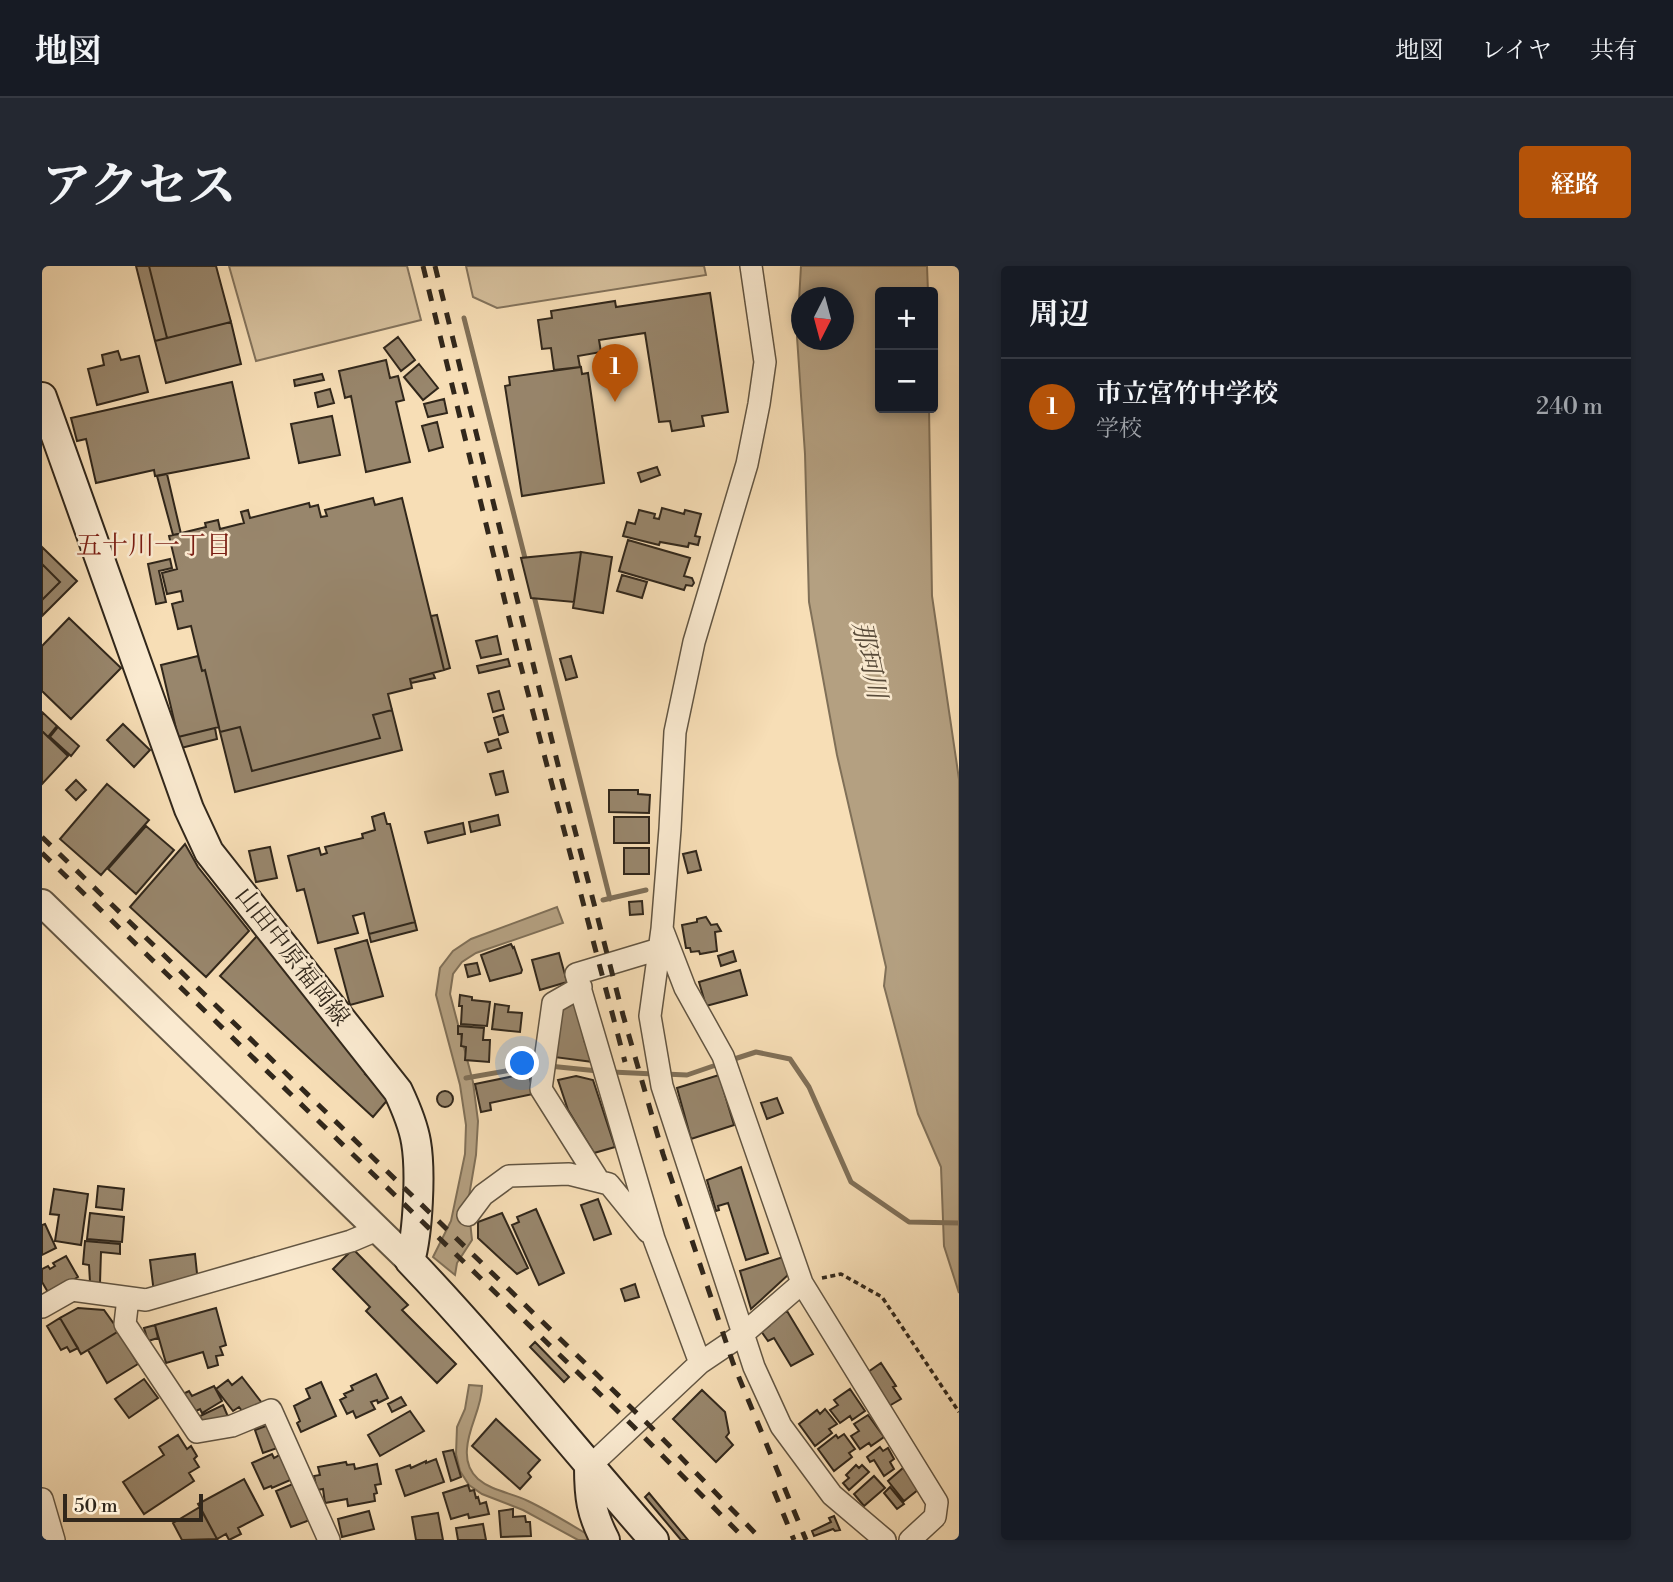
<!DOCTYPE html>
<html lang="ja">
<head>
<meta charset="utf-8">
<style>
	body { margin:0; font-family:"Libre Bodoni","Noto Serif JP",serif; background:#242831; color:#f1f3f6 }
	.controls { position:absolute; right:21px; top:21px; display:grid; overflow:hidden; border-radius:7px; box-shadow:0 4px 10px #0003 }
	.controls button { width:63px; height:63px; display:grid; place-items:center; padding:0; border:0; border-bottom:2px solid #363941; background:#171b24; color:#f1f3f6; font:35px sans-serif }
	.compass { position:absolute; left:749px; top:21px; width:63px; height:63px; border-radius:50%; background:#171b24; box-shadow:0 4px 10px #0003; rotate:186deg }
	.scale { position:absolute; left:21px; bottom:18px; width:140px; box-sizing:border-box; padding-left:7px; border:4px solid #31271b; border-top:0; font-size:19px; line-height:24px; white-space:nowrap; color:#31271b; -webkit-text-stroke:5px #faead0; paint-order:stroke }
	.you { position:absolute; left:481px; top:798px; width:24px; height:24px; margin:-18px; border:5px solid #fff; border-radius:50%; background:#1a73e8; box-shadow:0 0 0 10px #1a73e833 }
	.badge { display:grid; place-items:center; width:46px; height:46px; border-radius:50%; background:#b45309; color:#fff; font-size:23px; font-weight:700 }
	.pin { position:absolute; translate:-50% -58px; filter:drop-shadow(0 2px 4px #0008) }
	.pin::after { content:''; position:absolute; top:37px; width:24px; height:21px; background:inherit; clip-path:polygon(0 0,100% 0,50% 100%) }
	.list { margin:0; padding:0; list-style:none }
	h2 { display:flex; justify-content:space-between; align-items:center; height:91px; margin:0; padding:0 28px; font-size:30px }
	h2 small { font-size:23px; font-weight:400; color:#9ea1a6 }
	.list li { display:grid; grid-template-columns:46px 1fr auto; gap:21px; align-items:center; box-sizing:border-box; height:98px; padding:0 28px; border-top:2px solid #363941 }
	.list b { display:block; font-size:26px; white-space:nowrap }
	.list p { margin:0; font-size:23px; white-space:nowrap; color:#9ea1a6 }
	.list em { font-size:23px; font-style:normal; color:#9ea1a6 }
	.map { position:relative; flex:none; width:917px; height:1274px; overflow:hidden; border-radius:7px }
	header { display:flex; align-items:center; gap:42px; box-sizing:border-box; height:98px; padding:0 35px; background:#171b24; border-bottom:2px solid #363941 }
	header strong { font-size:33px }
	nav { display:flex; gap:38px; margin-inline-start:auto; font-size:24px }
	.intro { display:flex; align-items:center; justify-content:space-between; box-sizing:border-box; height:168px; padding:0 42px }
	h1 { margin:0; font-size:49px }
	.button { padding:18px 32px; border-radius:7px; background:#b45309; color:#fff; font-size:24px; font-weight:700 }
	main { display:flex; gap:42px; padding:0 42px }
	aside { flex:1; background:#171b24; border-radius:7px; box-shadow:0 4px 10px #0003 }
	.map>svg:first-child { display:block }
	.green { fill:#d5bf9c; stroke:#83735c; stroke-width:2 }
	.water { fill:#b4a081; stroke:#807058; stroke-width:2; fill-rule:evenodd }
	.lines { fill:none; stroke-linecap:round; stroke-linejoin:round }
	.stream { stroke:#807058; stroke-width:5 }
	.building { fill:#98866c; stroke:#31271b; stroke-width:2 }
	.minor-casing { stroke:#625542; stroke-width:24 }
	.tertiary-casing { stroke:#625542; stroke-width:30 }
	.secondary-casing { stroke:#31271b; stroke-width:32 }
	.path { stroke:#31271b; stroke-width:3.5; stroke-dasharray:5 3.5; stroke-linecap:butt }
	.minor { stroke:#faead0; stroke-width:21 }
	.tertiary { stroke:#faead0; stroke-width:26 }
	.secondary { stroke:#faead0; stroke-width:28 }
	.rail { stroke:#31271b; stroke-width:5; stroke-dasharray:12 12; stroke-linecap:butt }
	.labels { text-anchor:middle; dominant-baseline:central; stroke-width:5; stroke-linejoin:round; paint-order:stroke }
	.street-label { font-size:24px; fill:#31271b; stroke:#faead0 }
	.neighbourhood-label { font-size:26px; fill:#7a1f14; stroke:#faead0 }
	.water-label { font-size:26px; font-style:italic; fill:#584b3a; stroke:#faead0 }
</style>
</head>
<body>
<header>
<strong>地図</strong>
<nav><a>地図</a><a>レイヤ</a><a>共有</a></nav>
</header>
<div class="intro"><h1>アクセス</h1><a class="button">経路</a></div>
<main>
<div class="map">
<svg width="917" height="1274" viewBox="0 0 917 1274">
	<rect width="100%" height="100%" fill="#f7deb6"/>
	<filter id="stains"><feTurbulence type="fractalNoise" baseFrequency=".00286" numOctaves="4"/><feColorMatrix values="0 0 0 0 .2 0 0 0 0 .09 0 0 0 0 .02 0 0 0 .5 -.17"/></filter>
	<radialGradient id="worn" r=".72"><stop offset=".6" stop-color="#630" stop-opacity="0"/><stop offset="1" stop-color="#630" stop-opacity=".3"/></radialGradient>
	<!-- green -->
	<path class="green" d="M187 0H365L379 54 214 95Z
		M424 0H662L664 9 455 42 431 31Z"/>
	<!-- water -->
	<path class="water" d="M759 0H885L886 26H838V142H887L890 330 917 513V1027L902 980 899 901 876 848 842 720 844 701 795 489 767 336 763 188 755 71ZM760 32H802V74H760Z
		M515 641 521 657 434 687 420 696 411 708 408 728 431 816 436 855 434 889 426 936 430 974 415 997 413 1009 391 991 409 955 423 888 424 859 418 819 394 729 398 702 411 685 429 673Z
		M427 1119 440 1120C440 1142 426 1161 425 1183 424 1195 427 1205 436 1213 450 1225 470 1227 486 1235 507 1245 528 1258 548 1270L551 1274H536L481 1244 440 1228 427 1219 418 1205 414 1188 415 1161 423 1143Z"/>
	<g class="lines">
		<!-- stream -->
		<path class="stream" d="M422 52 484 296
			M491 326 568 633
			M561 634 604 624
			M686 795 714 786 748 793 767 821 809 916 867 956 917 957
			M507 800 556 805
			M570 806 612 808
			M622 808 645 809 677 798
			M424 812 497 799"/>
	</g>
	<!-- building -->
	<path class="building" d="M94 0H107L125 72 113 75Z
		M107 0H174L189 56 125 72Z
		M668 27 686 146 660 150 662 160 630 165 628 155 617 156 603 67 557 74 559 86 536 90 538 101 512 104 509 82 500 83 496 54 510 52 509 45 573 35 574 41Z
		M189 56 199 98 124 117 113 75Z
		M356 71 373 94 359 105 342 82Z
		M76 85 79 94 97 90 106 126 55 139 46 103 62 99 60 89Z
		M344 94 348 112 356 110 362 134 354 136 368 196 324 206 309 130 303 132 297 105Z
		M377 98 396 122 381 134 362 111Z
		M539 101 540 108 546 107 562 217 480 230 463 120 468 119 467 111Z
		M280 108 282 114 253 120 252 114Z
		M190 116 207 192 113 210 112 204 54 217 44 173 35 175 29 152Z
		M288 123 292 137 276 141 273 127Z
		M402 133 405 147 386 151 382 138Z
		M290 150 298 189 257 197 249 158Z
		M395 156 401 181 387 185 380 160Z
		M615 201 618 209 599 216 596 207Z
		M125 208 139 268 131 269 115 210Z
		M331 232 333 239 360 232 402 404 368 413 370 422 346 428 350 444 331 449 338 472 210 505 198 461 178 466 163 404 160 405 149 360 136 363 130 338 141 335 139 325 125 328 120 307 135 303 127 270 164 261 163 257 176 254 178 263 202 257 199 246 206 244 208 252 267 237 268 241 276 239 279 251 285 250 283 244Z
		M620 242 642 248 643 244 659 248 653 270 658 271 656 279 647 277 646 281 618 276 617 279 581 270 585 256 593 258 597 244 613 248 612 252 617 253Z
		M586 274 648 292 642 310 650 312 652 317 650 320 644 319 642 324 577 305Z
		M0 281 35 315 0 350V334L18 316 0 298Z
		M539 286 532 336 489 332 479 292Z
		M539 286 570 291 561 347 531 342Z
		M128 293 130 302 117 305 124 336 114 338 106 298Z
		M0 298 18 316 0 334Z
		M580 309 605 316 600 332 575 325Z
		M395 349 408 402 402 404 389 350Z
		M27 352 79 402 29 453 0 425V380Z
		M455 370 459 388 439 392 434 375Z
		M156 390 160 405 163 404 177 461 136 471 119 399Z
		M529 390 535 411 524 414 518 393Z
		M466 393 468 400 437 407 435 400Z
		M391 407 393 412 369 417 368 413Z
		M457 425 462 443 451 446 446 428Z
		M350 444 360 484 193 526 178 466 198 461 210 505 338 472 331 449Z
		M0 446 15 460 6 471 0 465Z
		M461 449 466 466 457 469 452 452Z
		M81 458 108 484 92 501 65 474Z
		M16 461 37 480 29 490 8 471Z
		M173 462 175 473 139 482 136 471Z
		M0 465 26 490 0 518Z
		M456 473 459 482 446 486 443 477Z
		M461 505 466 526 454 529 448 508Z
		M34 514 44 524 34 534 24 524Z
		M65 518 107 554 59 609 18 573Z
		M567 524H596V528L608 529 607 547 567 546Z
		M342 547 345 558H348L373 656 327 668 322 647 311 650 316 667 276 677 262 623 255 625 246 590 277 582 279 589 285 587 283 581 321 572 320 568 333 564 330 551Z
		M456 549 458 559 429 566 427 556Z
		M572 551H607V577H572Z
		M421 557 423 568 386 577 383 566Z
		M104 560 132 584 94 628 66 603Z
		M143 578 156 601 207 665 164 711 88 641Z
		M228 581 235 612 214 616 207 585Z
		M582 582H607V608H582Z
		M654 585 659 604 646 607 641 588Z
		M600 635 601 648 588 649 587 636Z
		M664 651 669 659 675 658 679 665 673 666 675 685 658 688 657 685 649 686 648 682H644L640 659 655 656V653Z
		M373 656 375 664 329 676 327 668Z
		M215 670 254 707 327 804 323 808 348 831 331 851 178 710Z
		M325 674 341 730 308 739 293 683Z
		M469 678 471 682 472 681 480 704 479 707 448 715 439 689Z
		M691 685 694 695 679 700 676 690Z
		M517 687 525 716 498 724 490 694Z
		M435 697 438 708 426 711 423 699Z
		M698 704 705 729 664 740 657 716Z
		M418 729 430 731V734L448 736 445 760 419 758 420 740H417Z
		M533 735 543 777 545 776 551 796 512 791 521 737Z
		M453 738 467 740 466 746 480 747 478 766 450 763Z
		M416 760 442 762 441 774H448L447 796 423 794 424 781 419 780 420 768H416Z
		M487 807 491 828 448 837 449 844 439 846 433 818Z
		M677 809 692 859 649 873 635 822Z
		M534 810 551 814 573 881 552 887 526 844 516 814Z
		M395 833a8 8 0 1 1 16 0a8 8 0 1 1-16 0Z
		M735 832 741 847 725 853 719 837Z
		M699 901 726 987 704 994 686 937 676 940 677 944 674 945 665 914Z
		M56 920 82 923 80 944 54 941Z
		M12 923 46 928 39 979 13 975 17 949 8 948Z
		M556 933 569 968 552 974 539 939Z
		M494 943 522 1007 497 1019 470 959 477 956 475 951Z
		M48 947 82 951 80 976 45 973Z
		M460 947 486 1002 475 1008 436 972V956Z
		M3 958 14 982 0 989V959Z
		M43 975 78 978V988L59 986 58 1017 48 1016 47 999 41 998Z
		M311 983 366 1039 360 1044 414 1098 395 1117 324 1045 328 1041 291 1003Z
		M153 988 156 1017 112 1027 108 994Z
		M24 990 36 1011 7 1028 0 1016V1003L6 1000 8 1003 13 1000 11 997Z
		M741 991 746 1009 709 1043 698 1005Z
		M593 1018 597 1031 583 1035 579 1023Z
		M36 1042 62 1044 77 1065 39 1088 18 1052Z
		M174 1042 184 1079 178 1081 181 1089 174 1090 176 1099 166 1102 161 1086 124 1097 113 1059Z
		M745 1045 771 1088 749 1100 732 1072 726 1075 719 1065 727 1060 725 1057Z
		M18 1052 36 1082 28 1086 25 1081 19 1084 5 1060Z
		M113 1059 116 1072 106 1075 102 1062Z
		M77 1065 96 1098 65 1117 46 1084Z
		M493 1076 527 1111 522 1116 488 1081Z
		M839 1097 854 1120 851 1121 859 1133 847 1140 826 1106Z
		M334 1108 346 1132 336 1137 335 1134 329 1136 333 1143 314 1152 311 1145 305 1148 298 1134 304 1131 302 1128 311 1124 309 1120Z
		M200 1111 220 1137 204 1150 197 1141 191 1145 174 1123 186 1114 190 1119Z
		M102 1113 116 1132 87 1152 73 1133Z
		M279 1116 294 1150 259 1166 255 1157 258 1155 252 1140 268 1132 264 1123Z
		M172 1120 180 1135 160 1147 158 1143 152 1146 141 1128 147 1125 150 1130Z
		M808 1123 823 1145 810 1154 808 1150 798 1157 788 1144 796 1139 792 1134Z
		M660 1124 683 1146 687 1167 684 1171 691 1179 674 1196 631 1153Z
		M359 1131 364 1139 350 1146 346 1138Z
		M181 1139 187 1153 159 1157 156 1151Z
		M783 1143 795 1158 787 1163 790 1167 773 1180 757 1158 775 1144 778 1148Z
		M368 1145 382 1165 338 1190 326 1169Z
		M826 1149 842 1171 829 1180 827 1177 818 1183 809 1170 817 1165 812 1158Z
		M454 1153 498 1194 486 1207 489 1211 478 1223 430 1180Z
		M232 1157 241 1180 221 1187 213 1164Z
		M802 1168 813 1183 807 1187 810 1191 792 1205 776 1183 794 1169 796 1172Z
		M136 1169 145 1183 149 1180 155 1190 152 1193 157 1201 147 1207 152 1215 102 1248 81 1216 122 1189 117 1181Z
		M838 1181 841 1185 846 1182 852 1193 848 1196 852 1203 842 1210 832 1194 828 1196 825 1191Z
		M411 1184 419 1211 409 1215 401 1186Z
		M241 1187 253 1212 230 1222 229 1220 222 1223 210 1197 230 1188 232 1192Z
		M394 1193 402 1216 363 1230 354 1204 368 1199 369 1202 384 1195V1197Z
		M304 1196 305 1199 312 1198 313 1203 335 1198 339 1218 333 1219 335 1227 332 1228 333 1235 306 1240 305 1233 283 1237 281 1223 275 1224 272 1210 278 1209 276 1201Z
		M814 1199 817 1202 820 1199 827 1206 807 1224 801 1217 807 1212 804 1209Z
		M861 1202 877 1223 862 1235 846 1215Z
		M832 1210 843 1222 822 1240 812 1228Z
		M202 1213 221 1249 196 1262 199 1268 187 1274 184 1268 175 1273 156 1238Z
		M253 1217 268 1254 249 1261 234 1225Z
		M426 1219 428 1225 432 1224 434 1232 436 1231 438 1238 444 1236 447 1248 427 1252 426 1248 409 1253 401 1227Z
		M848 1221 862 1238 855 1243 842 1227Z
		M607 1227 646 1274H639L603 1231Z
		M158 1241 175 1273 140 1274 131 1257Z
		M471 1243V1251L483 1250 484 1256H488L489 1270 459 1271 457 1245Z
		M327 1245 332 1263 300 1271 296 1253Z
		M396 1247 401 1274H374L370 1251Z
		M792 1250 798 1264 793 1265 791 1263 772 1270 770 1265 789 1256 787 1252Z
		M441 1258 444 1274H416L414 1262Z"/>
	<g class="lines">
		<defs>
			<path id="minor" d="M709 0 723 96 717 138 705 198 652 376 633 466 628 563 620 663 608 750 620 820 712 1101 739 1160 790 1229 843 1274
				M621 665 643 722 681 790 760 1017 895 1236 893 1251 868 1274
				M539 721 511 737 499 823 557 915
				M426 949 441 929 467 910 527 908 567 918 606 966
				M86 1032 83 1058 155 1166 190 1160 229 1144 287 1274
				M0 1041 30 1024 104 1034 309 975 335 964
				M658 1097 701 1068 760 1017
				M547 1201 658 1097 612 973 534 708 617 683
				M0 1233 12 1274"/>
			<path id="tertiary" d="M0 637 368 995"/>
			<path id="secondary" d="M0 131 147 543 167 586 356 825C364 842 371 858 374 876 379 905 376 967 368 995 453 1084 530 1181 612 1274
				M547 1201C547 1231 549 1247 563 1274"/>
		</defs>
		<!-- minor casing -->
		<use href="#minor" class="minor-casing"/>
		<!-- tertiary casing -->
		<use href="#tertiary" class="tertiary-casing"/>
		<!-- secondary casing -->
		<use href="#secondary" class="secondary-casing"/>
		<!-- path -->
		<path class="path" d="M780 1012 799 1008 840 1031 917 1146"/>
		<!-- minor -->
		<use href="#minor" class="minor"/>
		<!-- tertiary -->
		<use href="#tertiary" class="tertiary"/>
		<!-- secondary -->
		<use href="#secondary" class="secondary"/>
		<!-- rail -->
		<path class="rail" d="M381 0 477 393 583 796
			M393 0 518 507 581 749 621 888 691 1097 764 1274
			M0 571 608 1160 720 1274
			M0 587 592 1161 704 1274
			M732 1225 752 1274"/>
	</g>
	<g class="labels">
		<!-- street labels -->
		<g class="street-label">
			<text transform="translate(250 691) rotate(52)">山田中原福岡線</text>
		</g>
		<!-- neighbourhood labels -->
		<g class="neighbourhood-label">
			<text x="112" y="280">五十川一丁目</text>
		</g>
		<!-- water labels -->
		<g class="water-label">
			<text transform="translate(827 394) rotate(78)">那珂川</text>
		</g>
	</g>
	<rect width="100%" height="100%" filter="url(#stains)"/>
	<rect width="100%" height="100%" fill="url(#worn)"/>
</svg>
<div class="controls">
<button>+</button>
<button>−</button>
</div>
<svg class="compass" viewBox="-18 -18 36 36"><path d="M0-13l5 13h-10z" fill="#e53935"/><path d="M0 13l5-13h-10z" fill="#9ea1a6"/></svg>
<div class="scale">50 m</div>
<div class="you"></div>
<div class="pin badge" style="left:573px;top:136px">1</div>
</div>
<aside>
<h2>周辺<small></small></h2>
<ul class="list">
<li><span class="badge">1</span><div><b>市立宮竹中学校</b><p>学校</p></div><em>240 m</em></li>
</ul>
</aside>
</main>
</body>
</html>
